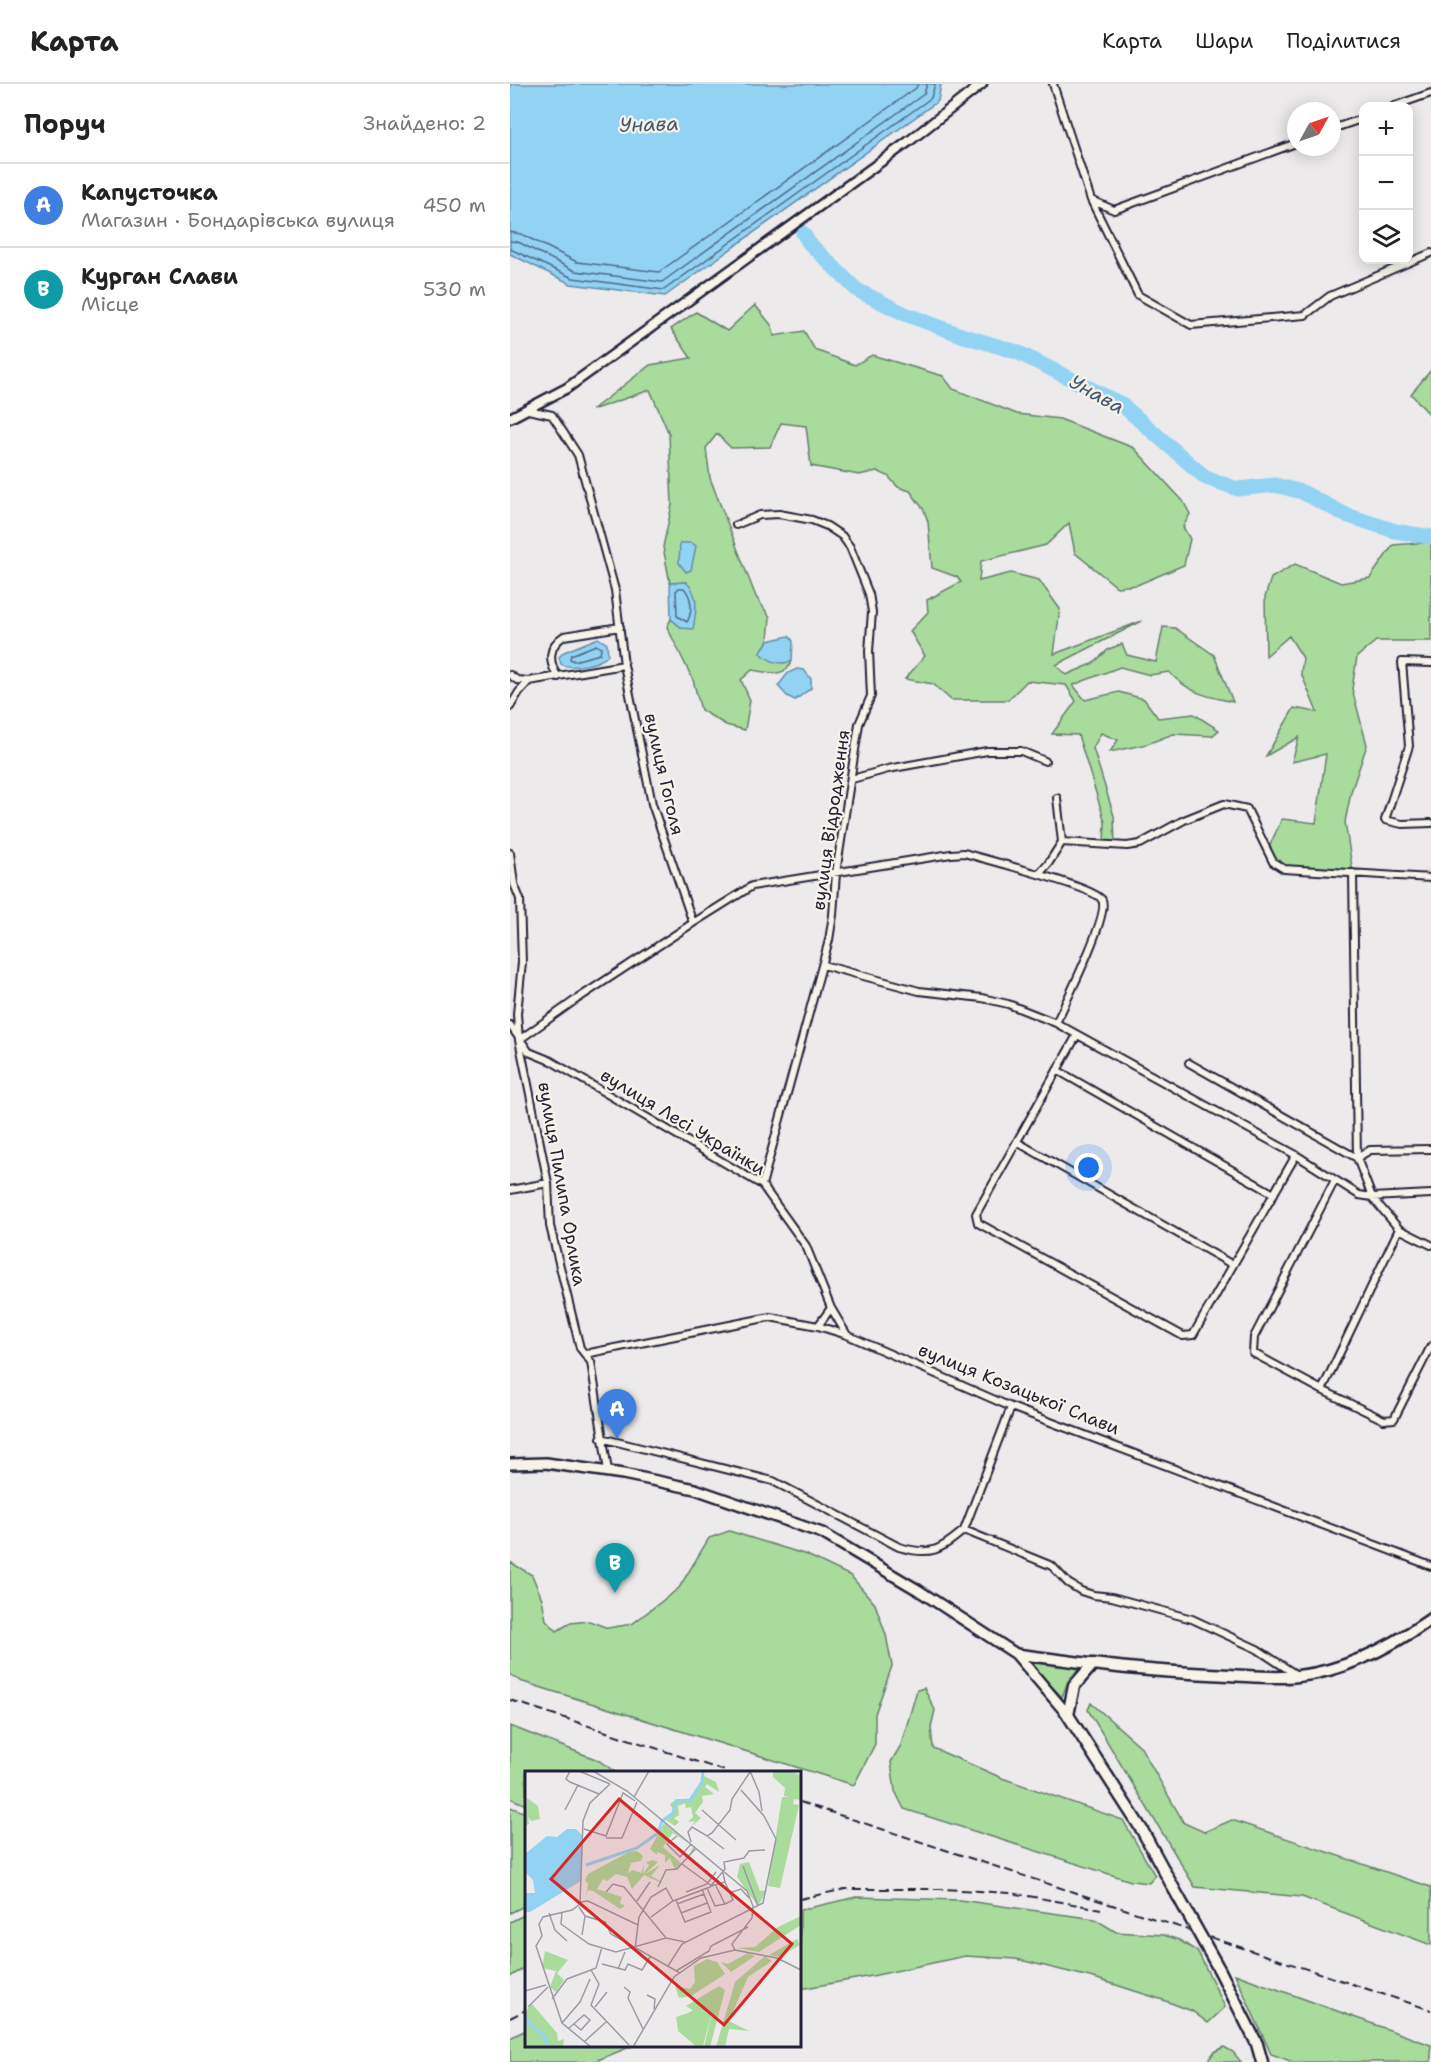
<!DOCTYPE html>
<html lang="uk">
<head>
<meta charset="utf-8">
<style>
	body { margin:0; font-family:"Shantell Sans",sans-serif; background:#f2f2f2; color:#222 }
	.controls { position:absolute; right:18px; top:18px; display:grid; overflow:hidden; border-radius:12px; box-shadow:0 3px 15px #0003 }
	.controls button { width:54px; height:54px; display:grid; place-items:center; padding:0; border:0; border-bottom:2px solid #e0e0e0; background:#fff; color:#222; font:30px sans-serif }
	.compass { position:absolute; left:777px; top:18px; width:54px; height:54px; border-radius:50%; background:#fff; box-shadow:0 3px 15px #0003; rotate:50deg }
	.you { position:absolute; left:579px; top:1084px; width:21px; height:21px; margin:-15px; border:4px solid #fff; border-radius:50%; background:#1a73e8; box-shadow:0 0 0 9px #1a73e833 }
	.badge { display:grid; place-items:center; width:39px; height:39px; border-radius:50%; background:#0f766e; color:#fff; font-size:20px; font-weight:700 }
	.pin { position:absolute; translate:-50% -50px; filter:drop-shadow(0 2px 3px #0008) }
	.pin::after { content:''; position:absolute; top:32px; width:21px; height:18px; background:inherit; clip-path:polygon(0 0,100% 0,50% 100%) }
	.list { margin:0; padding:0; list-style:none }
	h2 { display:flex; justify-content:space-between; align-items:center; height:78px; margin:0; padding:0 24px; font-size:26px }
	h2 small { font-size:20px; font-weight:400; color:#767676 }
	.list li { display:grid; grid-template-columns:39px 1fr auto; gap:18px; align-items:center; box-sizing:border-box; height:84px; padding:0 24px; border-top:2px solid #e0e0e0 }
	.list b { display:block; font-size:22px; white-space:nowrap }
	.list p { margin:0; font-size:20px; white-space:nowrap; color:#767676 }
	.list em { font-size:20px; font-style:normal; color:#767676 }
	.icon { flex:none; width:33px; height:33px; fill:none; stroke:currentColor; stroke-width:2; stroke-linecap:round; stroke-linejoin:round }
	.map { position:relative; flex:none; width:921px; height:1978px; overflow:hidden }
	header { display:flex; align-items:center; gap:36px; box-sizing:border-box; height:84px; padding:0 30px; background:#fff; border-bottom:2px solid #e0e0e0 }
	header strong { font-size:28px }
	nav { display:flex; gap:33px; margin-inline-start:auto; font-size:21px }
	main { display:flex }
	aside { flex:1; background:#fff }
	.map>svg:first-child { display:block }
	.green { fill:#a8db9c; stroke:#657e6c; stroke-width:1.5 }
	.water { fill:#92d3f4; stroke:#658caa; stroke-width:1.5 }
	.lines { fill:none; stroke-linecap:round; stroke-linejoin:round }
	.shore { stroke:#4f6985; stroke-width:1.5 }
	.river { stroke:#92d3f4; stroke-width:15 }
	.minor-casing { stroke:#22223b; stroke-width:10 }
	.tertiary-casing { stroke:#22223b; stroke-width:13 }
	.secondary-casing { stroke:#22223b; stroke-width:14 }
	.primary-casing { stroke:#22223b; stroke-width:15 }
	.minor { stroke:#f7f3e8; stroke-width:6 }
	.tertiary { stroke:#f7f3e8; stroke-width:8 }
	.secondary { stroke:#f7f3e8; stroke-width:9 }
	.primary { stroke:#f7f3e8; stroke-width:10 }
	.rail { stroke:#22223b; stroke-width:2; stroke-dasharray:9 4.5; stroke-linecap:butt }
	.primary-bridge-casing { stroke:#22223b; stroke-width:15; stroke-linecap:butt }
	.primary-bridge { stroke:#f7f3e8; stroke-width:10 }
	.labels { text-anchor:middle; dominant-baseline:central; stroke-width:4.5; stroke-linejoin:round; paint-order:stroke }
	.street-label { font-size:18px; fill:#22223b; stroke:#f7f3e8 }
	.water-label { font-size:20px; font-style:italic; fill:#445772; stroke:#f7f3e8 }
	.inset-river { fill:none; stroke:#92d3f4; stroke-width:3 }
	.inset-road { fill:none; stroke:#9b9aa5; stroke-width:1.5 }
	.view { fill:#d62828; fill-opacity:0.15; stroke:#d62828; stroke-width:3 }
	.inset-edge { fill:none; stroke:#22223b; stroke-width:3 }
</style>
</head>
<body>
<header>
<strong>Карта</strong>
<nav><a>Карта</a><a>Шари</a><a>Поділитися</a></nav>
</header>
<main>
<aside>
<h2>Поруч<small>Знайдено: 2</small></h2>
<ul class="list">
<li><span class="badge" style="background:#3f7fe0">A</span><div><b>Капусточка</b><p>Магазин · Бондарівська вулиця</p></div><em>450 m</em></li>
<li><span class="badge" style="background:#0f9aa8">B</span><div><b>Курган Слави</b><p>Місце</p></div><em>530 m</em></li>
</ul>
</aside>
<div class="map">
<svg width="921" height="1978" viewBox="0 0 921 1978">
	<rect width="100%" height="100%" fill="#eceaeb"/>
	<filter id="ink" filterUnits="userSpaceOnUse"><feTurbulence type="fractalNoise" baseFrequency=".0167" numOctaves="2"/><feDisplacementMap in="SourceGraphic" scale="12" xChannelSelector="R" yChannelSelector="G"/><feConvolveMatrix kernelMatrix="1 2 1 2 8 2 1 2 1" color-interpolation-filters="sRGB"/></filter>
	<g filter="url(#ink)">
		<!-- green -->
		<path class="green" d="M245 221 262 242 264 252 294 247 305 266 345 281 362 271 433 292 443 305 507 330 550 335 624 364 673 417 680 430 673 443 680 455 674 481 627 501 607 503 565 469 559 439 536 461 471 477 469 497 501 489 529 496 550 525 544 570 632 537 546 581 556 591 582 580 599 565 612 560 617 571 646 578 653 543 665 544 704 571 723 618C695 612 679 609 659 588L640 591 610 583 563 601 575 616 609 608 634 615 648 634 684 630 709 646 702 652 663 650 637 660 600 668 608 656 591 649 583 664 604 732 605 761 594 760 595 738 568 651 542 650 566 617 556 601 517 597 498 616H441L423 600 395 595 415 572 400 547 418 528 417 516 451 498 447 493 422 484 418 438 414 426 400 407 388 403 378 392 367 387 349 391 301 382 296 342 271 339 260 363 221 364 207 350 196 364 200 394 246 513 260 533 258 557 250 569C260 577 269 581 282 577 275 595 257 588 242 586L231 596 240 616 235 646 216 641 191 626 183 596 157 543 161 535 172 544 177 498 160 499 153 463 162 421 159 350 140 306 82 326 140 281 181 274 161 245 186 228 217 247Z
			M921 286V332L901 310Z
			M921 458V557H866L847 573 842 605 857 661 841 708 835 738 843 789 774 785 763 778 758 765 772 735 806 739 816 670 782 678 789 653 756 672 784 624 807 628 791 589 793 574 779 552 756 572 755 513 761 494 785 480 831 499 860 494 883 461Z
			M219 1447 297 1471 341 1492 365 1520 376 1551 382 1582 365 1630V1660L344 1701 10 1597 0 1590V1478L22 1491 32 1515 36 1536 47 1547 60 1539 79 1537 98 1544 122 1540 169 1504 199 1454Z
			M519 1579 571 1582 558 1597 552 1613Z
			M414 1604 425 1626 421 1643 423 1664 492 1694 613 1736 645 1792 639 1799 621 1797 394 1725 385 1707 381 1678 391 1661 407 1606Z
			M581 1619 630 1662 674 1739 694 1748 722 1736 921 1803V1861L792 1813 685 1803 578 1626Z
			M0 1642 88 1676 105 1688H16V1721L0 1714Z
			M0 1723 16 1729V1821L0 1829Z
			M346 1813 450 1816 585 1835 606 1848 654 1851 669 1856 688 1868 715 1923 698 1939 682 1927 653 1916 584 1894 506 1875 455 1872 362 1892 290 1905V1826Z
			M16 1830V1883L0 1893V1838Z
			M725 1890 921 1961V1978H783L761 1970Z
			M16 1946V1962H122L83 1978H0V1954Z
			M714 1963 723 1968 731 1978H697L704 1968Z"/>
		<!-- water -->
		<path class="water" d="M0 0H431L428 17 155 212 61 200 0 170Z
			M170 459H182L186 462 181 486 176 488 169 479Z
			M176 498C190 511 186 528 183 545L172 544 161 535 160 499Z
			M279 552 283 557 282 577C269 582 260 577 250 569L258 557Z
			M88 554 97 560 98 571C91 580 60 586 51 580L49 573 54 568Z
			M287 585 294 586 301 595V604L285 616 277 612 268 602 278 589Z"/>
		<g class="lines">
			<!-- shore -->
			<path class="shore" d="M0 148 11 150 67 178 149 188 406 4 408 0
				M0 157 8 158 65 187 152 198 414 10 417 0
				M0 165 63 194 154 206 421 14 425 0
				M169 504H174C182 513 183 528 177 538L167 532 166 507Z
				M86 561 91 564 90 570 64 577 60 575 61 571Z"/>
			<!-- river -->
			<path class="river" d="M293 149 299 159 347 206 395 230 451 251 507 268 611 320 696 394 728 405 765 401 792 408 836 431 885 447 921 453"/>
			<defs>
				<path id="minor" d="M543 0 581 116 604 126 786 59
					M884 22 921 9
					M822 45 854 34
					M581 116 628 211 681 241 795 231 820 212 921 169
					M18 326 42 331 68 371 105 506 114 581 142 720 183 839
					M226 441 250 431 269 430 302 436 317 442 332 452 340 463 359 510 362 528 359 567 361 612 349 640 326 789 323 831 319 856 252 1101
					M921 579 892 578 899 662 875 736 892 740 921 739
					M0 591 7 596 19 597 9 608 0 623
					M48 593C38 578 38 562 54 552L110 543
					M19 597 114 581
					M342 695 378 685 477 667H511L535 677
					M552 758 617 762 630 760 674 736 714 720 737 725 763 778 774 785 921 794
					M0 769 4 800 10 815 12 878 7 930 9 956 38 1099 40 1142 70 1264 81 1278 98 1387
					M843 789 847 1074 862 1113 889 1145 921 1161
					M529 790 538 780 552 758 547 714
					M313 881 409 907 472 914 498 920 546 939 786 1071 849 1111 862 1113 921 1110
					M0 941 19 968 41 977 252 1101 296 1162 321 1224 337 1251
					M567 951 466 1130 468 1139 673 1252 683 1251 786 1071
					M9 956 64 917 183 839 242 802 441 770 454 769C473 775 586 803 592 816 600 830 555 920 546 939
					M679 979 847 1074 860 1066 921 1065
					M547 986 764 1110
					M507 1058 723 1181
					M0 1106 38 1099
					M889 1145 812 1306 874 1336 884 1335 921 1262
					M308 1242 321 1224
					M75 1270 260 1233 308 1242 337 1251 501 1323 921 1482
					M812 1306 743 1269 744 1253 825 1096
					M91 1354 263 1397 389 1463C420 1472 430 1467 454 1446L542 1482 558 1499 571 1507 583 1511 602 1513 682 1535 747 1565 788 1592
					M454 1446 501 1323"/>
				<path id="tertiary" d="M0 334 57 304 398 58 472 0"/>
				<path id="secondary" d="M0 1380 36 1379 113 1390 185 1405 312 1449 408 1506 506 1570 558 1631
					M506 1570 583 1580"/>
				<path id="primary" d="M664 1805 632 1746 558 1631 564 1602 583 1580C628 1586 674 1589 719 1591 742 1592 765 1595 788 1592 836 1587 882 1562 921 1535
					M710 1887 747 1960 752 1978"/>
			</defs>
			<!-- minor casing -->
			<use href="#minor" class="minor-casing"/>
			<!-- tertiary casing -->
			<use href="#tertiary" class="tertiary-casing"/>
			<!-- secondary casing -->
			<use href="#secondary" class="secondary-casing"/>
			<!-- primary casing -->
			<use href="#primary" class="primary-casing"/>
			<!-- minor -->
			<use href="#minor" class="minor"/>
			<!-- tertiary -->
			<use href="#tertiary" class="tertiary"/>
			<!-- secondary -->
			<use href="#secondary" class="secondary"/>
			<!-- primary -->
			<use href="#primary" class="primary"/>
			<!-- rail -->
			<path class="rail" d="M0 1616 218 1688
				M290 1718 921 1926
				M290 1815 335 1805H433L501 1809 591 1825
				M0 1934 16 1926"/>
			<defs>
				<path id="primary-bridge" d="M664 1805 710 1887"/>
			</defs>
			<!-- primary-bridge casing -->
			<use href="#primary-bridge" class="primary-bridge-casing"/>
			<!-- primary-bridge -->
			<use href="#primary-bridge" class="primary-bridge"/>
		</g>
	</g>
	<g class="labels">
		<!-- street labels -->
		<g class="street-label">
			<text transform="translate(154 690) rotate(77)">вулиця Гоголя</text>
			<text transform="translate(321 736) rotate(-82)">вулиця Відродження</text>
			<text transform="translate(173 1038) rotate(31)">вулиця Лесі Українки</text>
			<text transform="translate(52 1100) rotate(80)">вулиця Пилипа Орлика</text>
			<text transform="translate(509 1305) rotate(22)">вулиця Козацької Слави</text>
		</g>
		<!-- water labels -->
		<g class="water-label">
			<text transform="translate(139 40) rotate(-2)">Унава</text>
			<text transform="translate(587 310) rotate(29)">Унава</text>
		</g>
	</g>
	<!-- overview -->
	<g transform="translate(15 1687)">
		<rect width="276" height="276" fill="#eceaeb"/>
		<path d="M248 0H267L276 5V29L269 28 268 33 274 34 255 117 243 115 257 26H264L259 25 260 17 248 6ZM179 5 191 11 194 21 182 13 180 16 189 23 177 25 178 31 170 42 176 47 167 55 170 50 163 51 168 46 166 36 161 37 160 32 153 35 154 44 149 47 154 51 150 55 141 49 149 41 145 33 152 28 166 29ZM2 27 13 35 15 48 6 50 3 46 4 53 0 55ZM139 52 175 81 171 79 164 85 168 75 148 62 138 76 157 93 150 99 145 87 140 92V84L132 81V84L125 78ZM112 80 118 85 116 90 106 92 103 102 108 99 116 102 119 93 118 103 124 94 121 91 128 89 133 91 120 103 135 94 126 105 137 111 136 112 119 104 107 118 102 106 91 103 82 110 78 108 72 118 97 126 95 132 100 135 95 138 68 120 63 119 61 125 63 113 60 109 63 103 104 81ZM224 91 235 120 242 119 233 135 212 106 215 93ZM276 145V154L234 181 211 177 230 176 253 156ZM272 168 275 174 254 186 244 184ZM20 180 43 189 32 202 39 209 31 221 25 216 31 200 17 197ZM223 182 230 185 206 201 196 191 203 193ZM240 185 247 190 223 206 204 250 224 260 204 258 200 276H191L210 211ZM182 188 192 191 200 203 166 225 154 227 150 215 165 218 170 211 169 195ZM194 215 200 219 185 276H179L188 238 178 275 172 276 153 260 151 246 163 242 168 239 161 235ZM7 233 32 262 33 270 39 268 38 276H0V241Z" fill="#a8db9c"/>
		<path d="M42 58H51L57 64 56 110 5 141H0V122H10L8 109 0 101V83L22 65 32 66Z" fill="#92d3f4"/>
		<path class="inset-river" d="M61 94 112 77 133 62 137 50 148 42 151 30 165 29 177 11 178 0M0 247 19 265 24 276"/>
		<path class="inset-road" d="M45 0 41 8 45 11 74 23M54 0 85 13M68 0 102 20 222 120 228 135 227 147 207 173 210 179 252 187 276 199M225 0 234 21 237 40M109 26 124 0M40 39 53 14M177 39 211 69M59 58 81 65 98 22 110 30M152 65 142 73 155 86 166 73M182 65 199 78M81 67H97L112 31M166 71 163 61 167 56 182 65 187 62 205 39 207 28 225 1M168 90 187 105M157 93 187 115 200 111 198 102M218 95 233 135M191 115 200 133 208 129 200 111M133 116 141 99 152 98 170 78M182 117 190 135 200 133M81 121 88 113 99 116 141 167M161 121 182 113 191 101M204 122 216 118 224 127M151 129 160 151 186 141 177 118M112 130 125 111M56 131 63 130 113 154M152 133 179 123M54 136 60 145 80 151 86 163 155 202M37 141 36 153 64 173 91 181 141 167 160 171M24 142 30 159 42 170M156 142 182 132M126 146 148 130 185 116 200 98 199 91 219 87 224 80 240 79M57 164 60 145M110 178 114 146 126 126 141 117 148 130M77 193 100 199 103 193 117 199 125 186M143 195 157 173 238 132 251 68 239 45 216 19M93 198 100 181M66 199 71 197 77 176M151 200 184 180 186 175 223 156M99 216 105 221 103 227 118 258M0 220 21 214M122 224 130 228 129 238M27 228 42 208 66 199 74 213 66 234 104 274M3 236 23 216M70 236 82 221M37 252 55 231 65 208M43 258 59 244 65 249 56 259 49 253M59 271 81 251M66 276 37 252 11 175 17 165 14 153 18 146 47 139 55 133 58 50 65 32 85 13M108 276 149 206 176 187 210 179"/>
		<path class="view" d="M94 28 267 173 199 254 26 108Z"/>
		<rect width="276" height="276" class="inset-edge"/>
	</g>
</svg>
<div class="controls">
<button>+</button>
<button>−</button>
<button><svg class="icon" aria-label="layers" viewBox="0 0 24 24"><path d="M12 4l9 5-9 5-9-5zM3 14l9 5 9-5"/></svg></button>
</div>
<svg class="compass" viewBox="-18 -18 36 36"><path d="M0-13l5 13h-10z" fill="#e53935"/><path d="M0 13l5-13h-10z" fill="#767676"/></svg>
<div class="you"></div>
<div class="pin badge" style="left:107px;top:1355px;background:#3f7fe0">A</div>
<div class="pin badge" style="left:105px;top:1509px;background:#0f9aa8">B</div>
</div>
</main>
</body>
</html>
